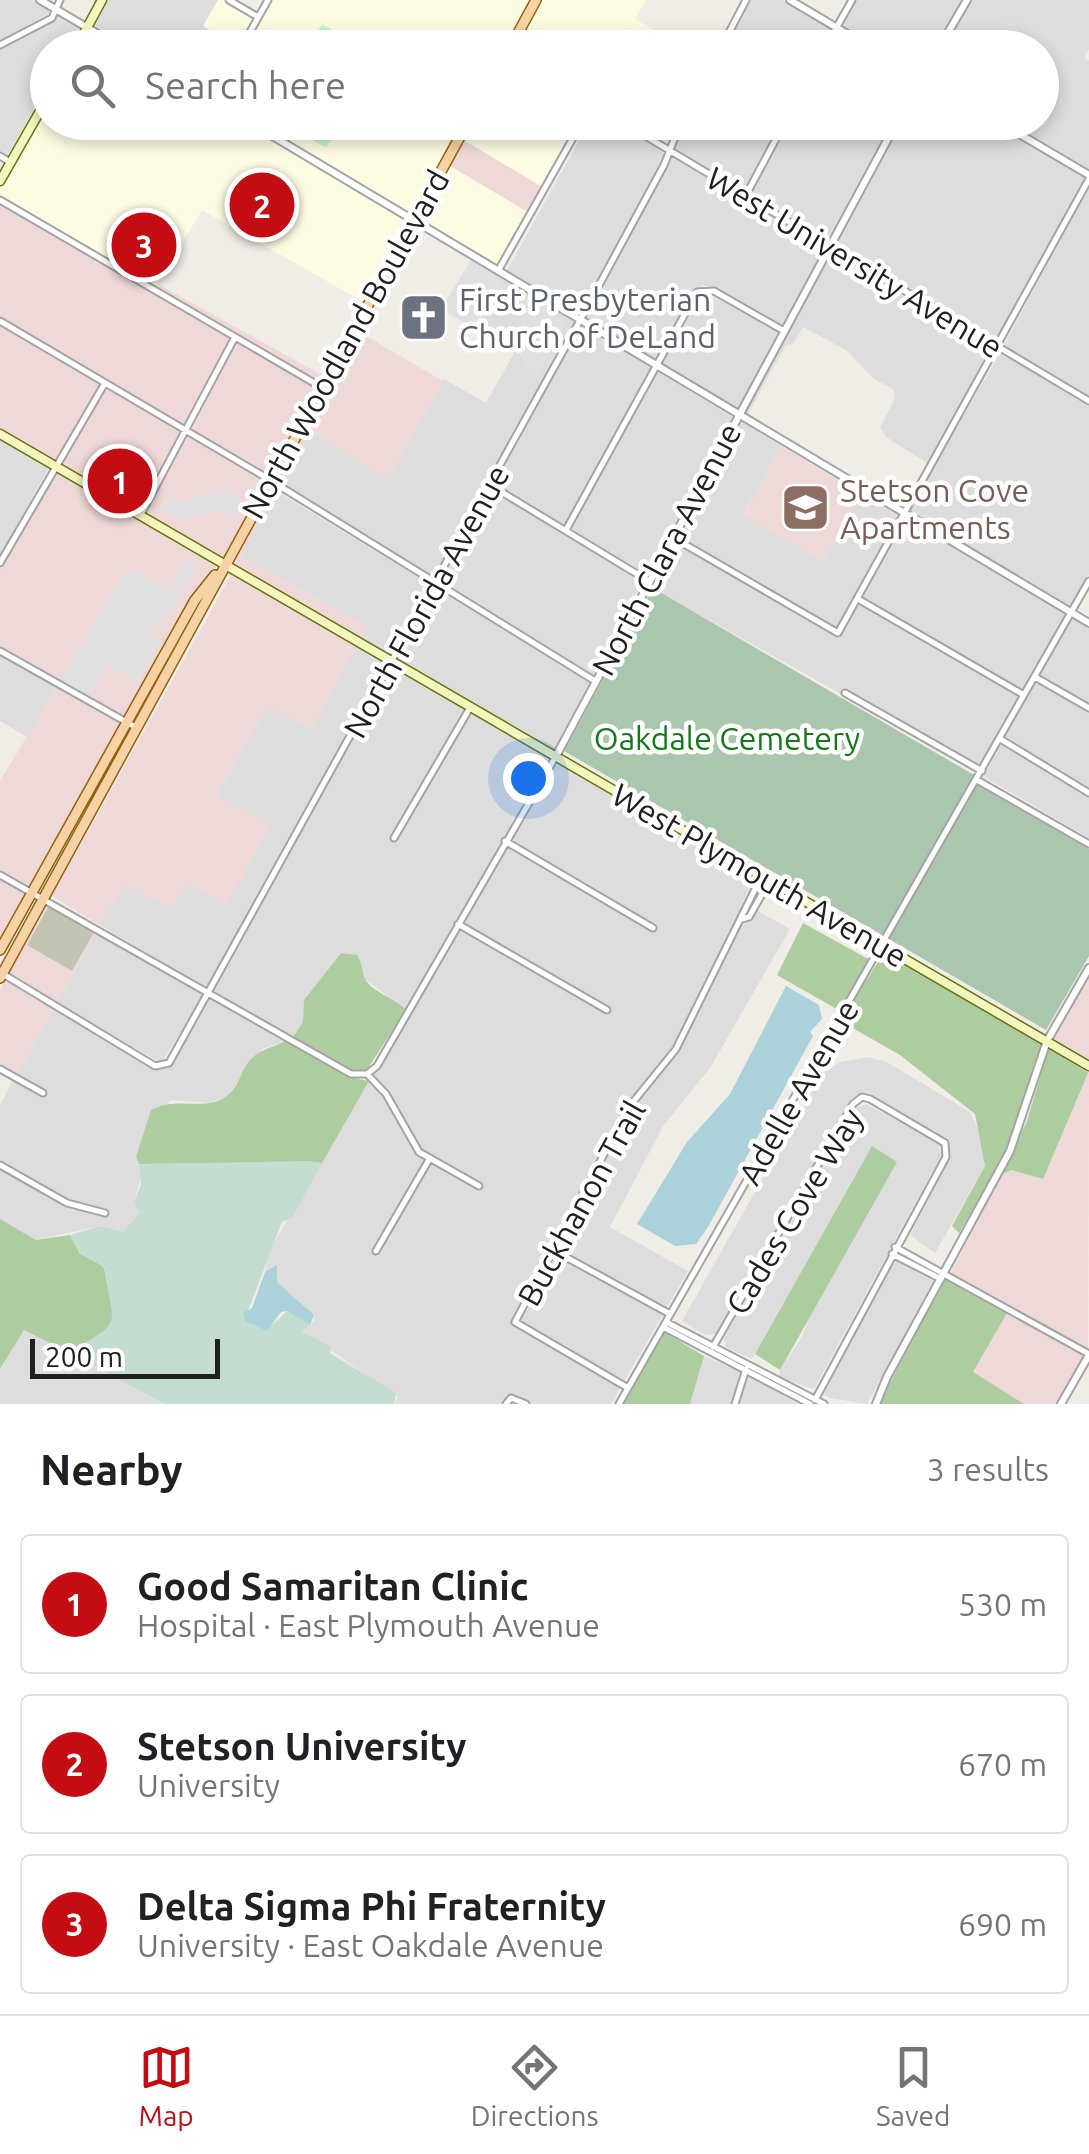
<!DOCTYPE html>
<html lang="en">
<head>
<meta charset="utf-8">
<style>
	body { margin:0; font-family:Ubuntu,sans-serif; background:#f2f2f2; color:#202124 }
	.scale { position:absolute; left:30px; bottom:25px; width:190px; box-sizing:border-box; padding-left:10px; border:5px solid #202020; border-top:0; font-size:28px; line-height:35px; white-space:nowrap; color:#202020; -webkit-text-stroke:8px #fff; paint-order:stroke }
	.you { position:absolute; left:528px; top:778px; width:35px; height:35px; margin:-25px; border:8px solid #fff; border-radius:50%; background:#1a73e8; box-shadow:0 0 0 15px #1a73e833 }
	.badge { display:grid; place-items:center; width:65px; height:65px; border-radius:50%; background:#c30d12; color:#fff; font-size:32px; font-weight:700 }
	.pin { position:absolute; translate:-50% -50%; border:5px solid #fff; box-shadow:0 2px 10px #0006 }
	.list { margin:0; padding:0; list-style:none }
	h2 { display:flex; justify-content:space-between; align-items:center; height:130px; margin:0; padding:0 40px; font-size:42px }
	h2 small { font-size:32px; font-weight:400; color:#757577 }
	.list li { display:grid; grid-template-columns:65px 1fr auto; gap:30px; align-items:center; box-sizing:border-box; height:140px; margin:0 20px 20px; padding:0 20px; border:2px solid #e0e0e0; border-radius:10px }
	.list b { display:block; font-size:38px; white-space:nowrap }
	.list p { margin:0; font-size:32px; white-space:nowrap; color:#757577 }
	.list em { font-size:32px; font-style:normal; color:#757577 }
	.icon { flex:none; width:55px; height:55px; fill:none; stroke:currentColor; stroke-width:2; stroke-linecap:round; stroke-linejoin:round }
	.map { position:relative; flex:none; width:1089px; height:1404px; overflow:hidden }
	.search { position:absolute; background:#fff; box-shadow:0 5px 15px #0003; left:30px; right:30px; top:30px; height:110px; display:flex; align-items:center; gap:25px; box-sizing:border-box; padding:0 35px; border-radius:55px; color:#757577; font-size:38px }
	.sheet { height:610px; background:#fff }
	nav { display:flex; justify-content:space-around; align-items:center; box-sizing:border-box; height:140px; border-top:2px solid #e0e0e0; background:#fff; font-size:28px; color:#757577 }
	nav a { display:grid; justify-items:center; gap:5px }
	nav .on { color:#c30d12 }
	.map>svg:first-child { display:block }
	.residential { fill:#dedddd }
	.commercial { fill:#efd8d8 }
	.education { fill:#fdfce3 }
	.construction { fill:#c4c4b3 }
	.forest { fill:#adcc9f }
	.wetland { fill:#c5ddd1 }
	.cemetery { fill:#aac7ae }
	.park { fill:#c8f6ca }
	.parking { fill:#e0e0e0 }
	.water { fill:#abd1da }
	.lines { fill:none; stroke-linecap:round; stroke-linejoin:round }
	.minor-casing { stroke:#a4a4a4; stroke-width:9 }
	.tertiary-casing { stroke:#a4a4a4; stroke-width:10 }
	.secondary-casing { stroke:#69720c; stroke-width:11 }
	.primary-casing { stroke:#92620a; stroke-width:12 }
	.minor { stroke:#fff; stroke-width:5 }
	.tertiary { stroke:#fff; stroke-width:6 }
	.secondary { stroke:#f4f6bf; stroke-width:8 }
	.primary { stroke:#f6d2a6; stroke-width:9 }
	.labels { text-anchor:middle; dominant-baseline:central; stroke-width:9; stroke-linejoin:round; paint-order:stroke }
	.street-label { font-size:32px; fill:#202020; stroke:#fff }
	.worship-label { font-size:32px; fill:#5b616d; stroke:#fff; text-anchor:start }
	.education-label { font-size:32px; fill:#785e54; stroke:#fff; text-anchor:start }
	.park-label { font-size:32px; fill:#137919; stroke:#fff }
</style>
</head>
<body>
<div class="map">
<svg width="1089" height="1404" viewBox="0 0 1089 1404">
	<rect width="100%" height="100%" fill="#f0ede7"/>
	<!-- residential -->
	<path class="residential" d="M0 0H33L52 11 0 41Z
		M106 0H222L254 19 237 48 135 47 93 24Z
		M751 0H783L832 29 821 47H725Z
		M855 0H963L935 48 878 47 841 26Z
		M970 0H1089V49L1084 58 1089 61V171L1006 123 1042 122V48H942Z
		M57 14 80 27 69 47 48 48 47 85 7 156 0 152V49L53 21Z
		M589 123H615L663 151 661 164 577 315 506 272Z
		M685 123H781L744 192 672 148Z
		M788 123H893L829 243 749 195Z
		M901 123H992L1086 178 998 343 834 246Z
		M669 155 825 249 783 327 716 288 702 285 656 362 583 318Z
		M1089 186V397L1003 347Z
		M831 253 994 350 903 510 900 507 928 464 886 437 880 427 895 399 894 390 874 379 846 350 803 327 793 344 786 345 748 414 785 439 743 414Z
		M503 279 575 322 435 578 280 485 310 431 388 478 444 379 486 403 514 353 474 331Z
		M704 292 780 333 737 411 661 365Z
		M581 326 652 368 565 525 495 483Z
		M1000 353 1089 406V574L1070 607 908 513Z
		M658 372 733 417 646 575 570 528Z
		M739 420 781 446 744 515 822 561 863 495 899 516 837 628 677 536Z
		M0 439 49 467 0 556Z
		M491 490 643 581 594 676 440 581Z
		M276 491 431 585 391 656 361 639 368 627 240 556Z
		M905 520 1067 614 1023 691 862 597Z
		M673 542 838 637 859 604 1020 697 981 766 845 688 841 694 650 587Z
		M437 588 590 683 555 751 397 659Z
		M1072 617 1089 627V704L1040 676Z
		M357 645 388 663 207 989 100 925 122 885 189 883 226 904 215 796 268 706 312 728Z
		M0 655 57 687 27 737 0 721Z
		M393 666 466 708 390 840 396 842 472 711 551 757 406 1010 365 979 357 955 341 953 304 1000 303 1022 293 1037 213 992Z
		M1036 682 1089 712V788L1005 738Z
		M1002 744 1089 797V838L983 776Z
		M557 761 746 876 751 886 742 902 790 929 710 1068 663 1126 610 1227 688 1271 611 1404H394L398 1397 302 1330 314 1321V1315L277 1282V1265L265 1272 268 1253 369 1081 383 1097 416 1154 425 1159 372 1252 377 1256 434 1157 422 1149 389 1092 372 1075 506 846 653 933 657 927 510 840Z
		M97 931 204 995 161 1063 57 1003Z
		M209 998 285 1041 262 1049 228 1096 210 1103 170 1100 136 1157 142 1172 134 1202 140 1213 135 1223 124 1233 100 1226 36 1240 0 1219V1170L65 1206 108 1216 109 1210 68 1200 0 1161V1105L13 1080 44 1098 48 1092 17 1074 53 1009 155 1071 171 1064Z
		M868 1057 887 1062 970 1112 983 1140 985 1166 935 1253 910 1235 951 1156 947 1139 865 1093 852 1098 722 1326 715 1334 705 1335 682 1321 821 1075 840 1062Z
		M866 1104 939 1143 941 1156 814 1389 779 1377 780 1370 802 1337 872 1146 752 1359 726 1347 724 1338 856 1108Z
		M893 1259 933 1281 867 1404 830 1398 824 1394Z
		M24 1330 164 1404H0V1369Z
		M704 1356 747 1375 798 1404H690Z"/>
	<!-- commercial -->
	<path class="commercial" d="M463 139 543 187 497 267 418 219Z
		M0 196 320 374 347 325 351 327 320 382Z
		M0 204 231 339 186 427 0 316Z
		M0 325 101 384 56 463 0 430Z
		M356 330 443 381 388 479 310 431 280 485 274 480Z
		M236 342 316 389 268 476 192 430Z
		M106 388 183 433 139 511 62 466Z
		M188 436 265 482 222 560 145 514Z
		M781 446 863 495 822 561 744 516Z
		M57 472 218 566 212 569 126 717 0 647V570Z
		M270 486 276 491 241 556 368 627 361 639 227 563Z
		M224 570 357 645 312 728 268 707 215 795 271 824 226 905 189 883 171 908 123 885 100 925 52 896 230 577Z
		M57 687 122 724 30 888 0 870V781Z
		M0 879 26 894 0 940Z
		M49 903 97 931 57 1003 9 974Z
		M1089 974V1061L1052 1040Z
		M5 980 53 1009 17 1074 0 1064V990Z
		M1073 1061 1089 1070 1088 1349 950 1274 1001 1175 1011 1170 1042 1179Z
		M1007 1313 1085 1356 1058 1404H1024L972 1373Z"/>
	<!-- education -->
	<path class="education" d="M218 0H229L258 17 268 0H646L635 19 681 47 240 48 203 26Z
		M47 98 48 122 581 123 544 188 460 138 447 164 531 214 498 271 414 221 367 304 202 210 154 290 0 200V182Z"/>
	<!-- construction -->
	<path class="construction" d="M49 906 94 932 72 971 27 945Z"/>
	<!-- forest -->
	<path class="forest" d="M803 923 870 960 840 1011 777 975Z
		M885 951 1043 1043 1008 1150 959 1233 952 1226 985 1166 975 1114 900 1055 849 1026 845 1014Z
		M341 953 357 955C362 963 362 971 365 979 372 992 395 998 406 1010L366 1071 352 1070 293 1037 303 1022 304 1000Z
		M285 1041 349 1077 369 1081 322 1163 139 1164 136 1157 151 1110C179 1095 206 1113 228 1095 239 1087 241 1070 250 1060 260 1049 272 1048 285 1041Z
		M1049 1047 1088 1073 1043 1179 1011 1170 1001 1175 1027 1121Z
		M872 1146 897 1162 780 1370 755 1354Z
		M0 1219 36 1240 70 1235 80 1254C88 1257 98 1258 102 1265 111 1278 117 1318 110 1330L69 1353 24 1330 0 1369Z
		M944 1279 1007 1313 973 1372 1024 1404H879Z
		M664 1332 704 1356 690 1404H622Z"/>
	<!-- wetland -->
	<path class="wetland" d="M307 1161 322 1163 292 1218 282 1222 248 1311 271 1326 287 1311 310 1325 302 1331 331 1347 330 1353 396 1393 394 1404H164L69 1353C126 1318 113 1330 104 1267L80 1254 70 1235 100 1226 123 1232 140 1213 134 1202 141 1184 139 1164Z"/>
	<!-- cemetery -->
	<path class="cemetery" d="M653 588 974 775 971 781 1089 849V956L1046 1030 564 751Z"/>
	<!-- park -->
	<path class="park" d="M322 24 362 47H308Z
		M284 123H341L326 148Z"/>
	<!-- parking -->
	<path class="parking" d="M471 260 503 279 473 328 441 309Z
		M533 299 567 319 538 374 508 346Z
		M223 490 245 502 235 518 220 510 180 520 160 508 167 498 176 503Z
		M186 560 196 566 170 615 163 612 151 632 162 640 139 681 108 665 90 696 62 679 121 577 132 570 169 590Z"/>
	<!-- water -->
	<path class="water" d="M786 986 819 1005 822 1019 810 1032 813 1036 708 1227 696 1244 675 1246 637 1224 687 1142 730 1094Z
		M277 1265V1282L314 1315 310 1325 287 1311 281 1312 267 1331 245 1321 243 1313 252 1308 265 1272Z"/>
	<g class="lines">
		<defs>
			<path id="minor" d="M229 0 258 17
				M0 45 52 18 60 0
				M241 48 268 0
				M721 48 746 0
				M825 48 852 0
				M622 122 1089 401
				M0 156 10 162
				M745 197 785 122
				M0 200 321 387
				M498 271 582 122
				M0 321 260 474 595 681
				M490 485 647 580
				M140 516 235 337
				M566 530 697 292 714 291 784 331
				M672 537 838 633 1089 179
				M0 563 105 383
				M858 599 1024 695
				M0 651 137 728
				M1035 677 1089 708
				M845 693 982 771
				M1002 740 1089 793
				M977 780 1089 844
				M394 838 471 706
				M505 841 653 928
				M0 875 351 1074H367
				M742 919 749 917 769 882
				M458 924 607 1010
				M3 974 155 1066 169 1063 578 324 664 165 681 122
				M0 1069 43 1093
				M367 1074 377 1066 556 756
				M367 1074 386 1094 419 1152 479 1186
				M0 1165 67 1203 105 1213
				M895 1247 1089 1354
				M553 1250 670 1314
				M376 1251 430 1158
				M892 1254 941 1279
				M666 1322 824 1404
				M663 1327 810 1404
				M713 1347 853 1104 862 1097 870 1099 945 1143 946 1157 815 1400
				M628 1388 515 1322 629 1107 676 1049 761 877
				M506 1404 511 1398 526 1404
				M619 1404C777 1130 934 856 1089 581
				M735 1404 746 1369"/>
			<path id="tertiary" d="M40 0 122 48
				M790 0 871 48
				M939 48 967 0
				M249 122 1089 623
				M999 122 1089 175
				M556 756 897 122
				M876 1404 887 1377 1010 1151 1047 1041 1089 968
				M1061 1404 1089 1355"/>
			<path id="secondary" d="M76 48 102 0
				M0 181 48 97
				M0 434 1089 1066"/>
			<path id="primary" d="M510 48 536 0
				M0 950 195 600 215 575
				M0 978 468 122"/>
		</defs>
		<!-- minor casing -->
		<use href="#minor" class="minor-casing"/>
		<!-- tertiary casing -->
		<use href="#tertiary" class="tertiary-casing"/>
		<!-- secondary casing -->
		<use href="#secondary" class="secondary-casing"/>
		<!-- primary casing -->
		<use href="#primary" class="primary-casing"/>
		<!-- minor -->
		<use href="#minor" class="minor"/>
		<!-- tertiary -->
		<use href="#tertiary" class="tertiary"/>
		<!-- secondary -->
		<use href="#secondary" class="secondary"/>
		<!-- primary -->
		<use href="#primary" class="primary"/>
	</g>
	<!-- icons -->
	<defs>
		<symbol id="church-square" viewBox="-11 -11 22 22"><rect x="-9" y="-9" width="18" height="18" rx="4" fill="#6b7280" stroke="#fff"/><path d="M-1.2-6h2.4v3.5h3.3v2.4h-3.3V6h-2.4V-.1h-3.3v-2.4h3.3Z" fill="#fff"/></symbol>
		<symbol id="university-square" viewBox="-11 -11 22 22"><rect x="-9" y="-9" width="18" height="18" rx="4" fill="#8d6e63" stroke="#fff"/><path d="M0-5L7-2L0 1L-7-2ZM-4 1L0 2.5L4 1V4Q0 6-4 4Z" fill="#fff"/></symbol>
	</defs>
	<g fill-rule="evenodd">
		<use href="#church-square" x="396" y="290" width="55" height="55"/>
		<use href="#university-square" x="778" y="480" width="55" height="55"/>
	</g>
	<g class="labels">
		<!-- street labels -->
		<g class="street-label">
			<text transform="translate(855 262) rotate(31)">West University Avenue</text>
			<text transform="translate(345 344) rotate(-61)">North Woodland Boulevard</text>
			<text transform="translate(666 549) rotate(-62)">North Clara Avenue</text>
			<text transform="translate(426 601) rotate(-61)">North Florida Avenue</text>
			<text transform="translate(760 875) rotate(30)">West Plymouth Avenue</text>
			<text transform="translate(798 1092) rotate(-60)">Adelle Avenue</text>
			<text transform="translate(581 1203) rotate(-61)">Buckhanon Trail</text>
			<text transform="translate(794 1211) rotate(-59)">Cades Cove Way</text>
		</g>
		<!-- worship labels -->
		<g class="worship-label">
			<text x="459" y="299">First Presbyterian<tspan x="459" dy="37">Church of DeLand</tspan></text>
		</g>
		<!-- education labels -->
		<g class="education-label">
			<text x="840" y="490">Stetson Cove<tspan x="840" dy="37">Apartments</tspan></text>
		</g>
		<!-- park labels -->
		<g class="park-label">
			<text x="727" y="738">Oakdale Cemetery</text>
		</g>
	</g>
</svg>
<div class="scale">200 m</div>
<div class="you"></div>
<div class="pin badge" style="left:120px;top:481px">1</div>
<div class="pin badge" style="left:262px;top:205px">2</div>
<div class="pin badge" style="left:144px;top:245px">3</div>
<div class="search"><svg class="icon" aria-label="search" viewBox="0 0 24 24"><circle cx="10" cy="10" r="6"/><path d="M15 15l6 6"/></svg>Search here</div>
</div>
<section class="sheet">
<h2>Nearby<small>3 results</small></h2>
<ul class="list">
<li><span class="badge">1</span><div><b>Good Samaritan Clinic</b><p>Hospital · East Plymouth Avenue</p></div><em>530 m</em></li>
<li><span class="badge">2</span><div><b>Stetson University</b><p>University</p></div><em>670 m</em></li>
<li><span class="badge">3</span><div><b>Delta Sigma Phi Fraternity</b><p>University · East Oakdale Avenue</p></div><em>690 m</em></li>
</ul>
</section>
<nav>
<a class="on"><svg class="icon" aria-label="map" viewBox="0 0 24 24"><path d="M3 6l6-2 6 2 6-2v14l-6 2-6-2-6 2zM9 4v14M15 6v14"/></svg>Map</a>
<a><svg class="icon" aria-label="directions" viewBox="0 0 24 24"><path d="M12 3l9 9-9 9-9-9zM9 14v-3h6M13 9l2 2-2 2"/></svg>Directions</a>
<a><svg class="icon" aria-label="saved" viewBox="0 0 24 24"><path d="M7 4h10v16l-5-4-5 4z"/></svg>Saved</a>
</nav>
</body>
</html>
